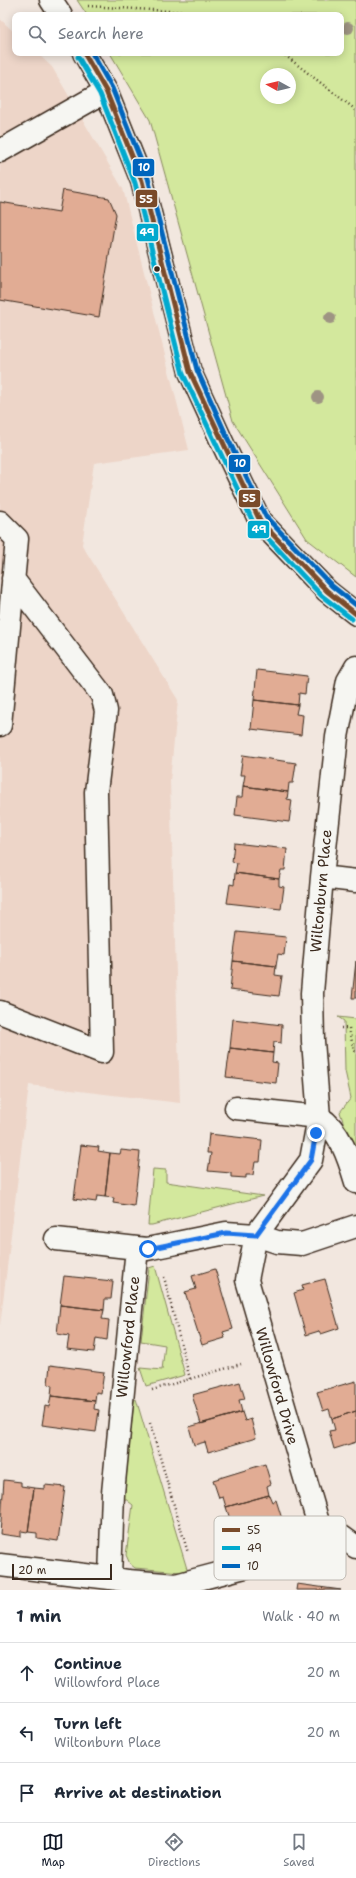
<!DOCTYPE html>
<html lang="en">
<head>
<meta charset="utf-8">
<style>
	body { margin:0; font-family:"Shantell Sans",sans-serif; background:#f6f6f7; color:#1f2937 }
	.compass { position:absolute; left:260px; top:68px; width:36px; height:36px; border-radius:50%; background:#fff; box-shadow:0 2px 10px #0003; rotate:278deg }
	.scale { position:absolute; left:12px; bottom:10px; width:100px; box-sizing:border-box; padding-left:4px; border:2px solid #3b2a1e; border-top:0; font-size:11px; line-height:14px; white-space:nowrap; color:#3b2a1e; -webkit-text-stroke:3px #f6f6f2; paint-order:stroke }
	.stop { position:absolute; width:12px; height:12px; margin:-9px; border:3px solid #1a73e8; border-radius:50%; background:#fff }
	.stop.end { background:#1a73e8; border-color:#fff; box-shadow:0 1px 4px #0008 }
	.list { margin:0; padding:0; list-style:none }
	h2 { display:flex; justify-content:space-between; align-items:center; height:52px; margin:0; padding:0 16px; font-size:17px }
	h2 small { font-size:13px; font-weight:400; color:#747a83 }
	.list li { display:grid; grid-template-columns:26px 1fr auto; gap:12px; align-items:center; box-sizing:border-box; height:60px; padding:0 16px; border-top:1px solid #e0e1e3 }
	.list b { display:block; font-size:15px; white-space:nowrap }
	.list p { margin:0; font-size:13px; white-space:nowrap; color:#747a83 }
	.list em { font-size:13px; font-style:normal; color:#747a83 }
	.icon { flex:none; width:22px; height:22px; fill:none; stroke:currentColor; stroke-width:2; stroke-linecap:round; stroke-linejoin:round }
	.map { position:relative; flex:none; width:356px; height:1590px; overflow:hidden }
	.search { position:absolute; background:#fff; box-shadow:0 2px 10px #0003; left:12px; right:12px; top:12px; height:44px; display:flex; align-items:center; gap:10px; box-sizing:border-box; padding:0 14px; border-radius:8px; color:#747a83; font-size:15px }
	.sheet { height:232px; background:#fff }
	nav { display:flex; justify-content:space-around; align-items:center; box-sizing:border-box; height:56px; border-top:1px solid #e0e1e3; background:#fff; font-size:11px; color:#747a83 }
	nav a { display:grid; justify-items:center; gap:2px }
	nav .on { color:#111827 }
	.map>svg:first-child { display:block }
	.built { fill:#edd5c8 }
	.green { fill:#d3e89d; stroke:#87895e; fill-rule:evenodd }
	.building { fill:#e1ac94; stroke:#3b2a1e }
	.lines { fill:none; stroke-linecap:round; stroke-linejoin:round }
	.minor-casing { stroke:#3b2a1e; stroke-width:25 }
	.path { stroke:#3b2a1e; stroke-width:2.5; stroke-dasharray:1 3; stroke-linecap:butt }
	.minor { stroke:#f6f6f2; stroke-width:22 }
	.bus-1-casing { stroke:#f6f6f2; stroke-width:8 }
	.bus-2-casing { stroke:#f6f6f2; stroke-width:8 }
	.bus-3-casing { stroke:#f6f6f2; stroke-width:8 }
	.bus-1 { stroke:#7a4b2a; stroke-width:5 }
	.bus-2 { stroke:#00a9ce; stroke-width:5 }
	.bus-3 { stroke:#0065bd; stroke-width:5 }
	.tree { fill:#9e9483 }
	.route { stroke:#1a73e8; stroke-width:5 }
	.bus-dot { fill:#3b2a1e; stroke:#f6f6f2; stroke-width:1.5 }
	.labels { text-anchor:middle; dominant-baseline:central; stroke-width:3.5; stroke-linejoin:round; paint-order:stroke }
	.street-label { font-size:15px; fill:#3b2a1e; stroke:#f6f6f2 }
	.key { fill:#f6f6f2; stroke:#beb9b2; stroke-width:1 }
	.key-label { font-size:11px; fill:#3b2a1e }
	.line-badge { stroke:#f6f6f2; stroke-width:1.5 }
	.badge-label { font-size:11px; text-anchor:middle; font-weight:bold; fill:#fff }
</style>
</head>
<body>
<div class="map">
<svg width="356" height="1590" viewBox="0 0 356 1590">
	<rect width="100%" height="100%" fill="#f2e7df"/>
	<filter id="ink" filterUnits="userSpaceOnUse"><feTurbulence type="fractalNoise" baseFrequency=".025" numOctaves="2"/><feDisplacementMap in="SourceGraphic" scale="8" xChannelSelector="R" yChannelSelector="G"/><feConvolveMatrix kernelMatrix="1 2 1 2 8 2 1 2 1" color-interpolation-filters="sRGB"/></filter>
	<g filter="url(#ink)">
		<!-- built -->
		<path class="built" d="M0 19 15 33V53H37L52 67 123 189 189 450 94 463 82 545 178 700 170 781 180 1103 29 1085 0 1326Z"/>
		<!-- green -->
		<path class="green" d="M77 0H356V577L307 539 233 421 150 120 110 53H341V15H87ZM266 74H290V98H266Z
			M338 1017 356 1019V1162L340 1112 351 1098 345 1071 344 1021Z
			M153 1169 166 1170V1182L263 1196 152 1225H148Z
			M155 1266 185 1375 146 1386 140 1368 162 1370 165 1345 141 1341 149 1268Z
			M136 1399 187 1569 181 1572 135 1568 130 1564 126 1555 133 1505 124 1498 134 1400Z"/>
		<!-- building -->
		<path class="building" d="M63 190 109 198 116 214 99 317 0 300V202L59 212Z
			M257 670 307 676 305 694 299 693 298 705 254 700Z
			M254 700 298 705 296 714 303 715 301 735 251 729Z
			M243 755 296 763 293 783H289L288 792 243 786 245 775H240Z
			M243 786 288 792 287 799 292 800 289 822 235 815 237 797H242Z
			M234 843 287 849 285 870H281L279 879 235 873 237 863 232 862Z
			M235 873 279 879V886L284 887 281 909 227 903 230 884 234 885Z
			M237 932 286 937 284 955 278 954 276 966 233 961Z
			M233 961 276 966 275 975 282 976 279 996 230 990Z
			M356 961V998H352Z
			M233 1019 282 1025 281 1043 274 1042 273 1053 230 1048Z
			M230 1048 273 1053 272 1062 278 1063 276 1083 226 1077Z
			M209 1134 262 1140 260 1162H255L253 1175H246V1178L231 1177V1173L208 1171 211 1153H207Z
			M81 1145 99 1147 98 1151 110 1153 105 1197 97 1196 96 1202 74 1199Z
			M121 1150 140 1152 134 1206 113 1203 114 1198 105 1197 110 1153 120 1154Z
			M215 1269 233 1329 223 1332 225 1338 202 1345 185 1292 196 1289 192 1276Z
			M64 1276 113 1281 111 1299H105L104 1310 60 1305Z
			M325 1279 339 1328 321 1334 319 1331 306 1335 294 1293 303 1290 302 1285Z
			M60 1305 104 1310 102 1319 109 1320 107 1340 96 1338 94 1352 67 1349 69 1336 57 1334Z
			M50 1365 104 1372 101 1393 96 1392 95 1401 51 1396 52 1385 48 1384Z
			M356 1381V1411L332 1419 329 1409 323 1411 317 1392Z
			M240 1382 245 1399 239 1400 242 1412 201 1424 192 1395Z
			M51 1396 95 1401 94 1409 99 1410 96 1432 42 1425 45 1406 49 1407Z
			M356 1411V1442L334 1449 329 1431 335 1430 332 1419Z
			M242 1412 245 1421 251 1419 256 1438 208 1452 205 1442 194 1445 189 1427Z
			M265 1464 271 1484 267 1486 269 1495 226 1507 223 1497 219 1498 213 1480Z
			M4 1480 21 1482V1486L34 1488 28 1532 21 1531V1537L0 1534Z
			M45 1485 65 1487 58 1541 37 1538V1533L28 1532 34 1488 45 1489Z
			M269 1495 272 1502 276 1500 283 1522 231 1538 226 1520 230 1519 226 1507Z
			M297 1584 341 1590H296Z"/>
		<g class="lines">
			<defs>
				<path id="minor" d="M51 0 61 15
					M84 53 106 91 142 181 190 372 222 442 260 521 327 591 356 614
					M0 151 106 91
					M0 522 17 539 0 725
					M322 877 356 881
					M0 1012 102 1052 96 792 106 711 102 695 13 579
					M236 1108 319 1117C340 1130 349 1159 356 1182
					M356 1226 302 1244 277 1242 256 1235 226 1233 147 1249 137 1248 113 1493 110 1578 128 1581 176 1585 298 1553 322 1536 342 1537 356 1547
					M56 1239 137 1248
					M322 1536 247 1280 256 1235 311 1160 319 1117 313 1041 312 993 322 877 337 737 348 681 356 667
					M0 1565 110 1578"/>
			</defs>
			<!-- minor casing -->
			<use href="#minor" class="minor-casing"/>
			<!-- path -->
			<path class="path" d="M88 6 233 15
				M282 53 356 110
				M341 1028H349L354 1051 356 1052
				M164 1277 190 1379
				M152 1390 241 1364
				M150 1423 188 1553"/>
			<!-- minor -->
			<use href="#minor" class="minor"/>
			<defs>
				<path id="bus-1" d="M84 53 106 91 142 181 190 372 260 521 327 591 356 614"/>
				<path id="bus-2" d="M78 57 100 94 135 183 183 374 254 524 322 596 352 619"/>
				<path id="bus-3" d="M92 53 112 88 148 178 197 370 228 439 266 517 332 586 356 605"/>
			</defs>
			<!-- bus-1 casing -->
			<use href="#bus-1" class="bus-1-casing"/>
			<!-- bus-2 casing -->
			<use href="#bus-2" class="bus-2-casing"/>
			<!-- bus-3 casing -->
			<use href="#bus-3" class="bus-3-casing"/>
			<!-- bus-1 -->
			<use href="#bus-1" class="bus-1"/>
			<!-- bus-2 -->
			<use href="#bus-2" class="bus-2"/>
			<!-- bus-3 -->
			<use href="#bus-3" class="bus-3"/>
		</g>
		<!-- trees -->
		<g class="tree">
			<circle cx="348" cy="28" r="6"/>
			<circle cx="330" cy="318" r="6"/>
			<circle cx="318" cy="397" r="6"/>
		</g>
	</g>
	<g class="lines" filter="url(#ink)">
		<!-- route -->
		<path class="route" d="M148 1249 226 1233 256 1235 311 1160 316 1133"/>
	</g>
	<!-- markers -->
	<circle class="bus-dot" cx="157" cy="269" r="3.5"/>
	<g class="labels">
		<!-- street labels -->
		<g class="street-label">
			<text transform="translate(321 891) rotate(-85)">Wiltonburn Place</text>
			<text transform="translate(128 1337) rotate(-84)">Willowford Place</text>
			<text transform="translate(277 1386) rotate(74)">Willowford Drive</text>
		</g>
	</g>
	<!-- legend -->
	<rect x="214" y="1516" width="132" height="64" rx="6" class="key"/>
	<rect x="222" y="1528" width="18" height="4" fill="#7a4b2a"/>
	<rect x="222" y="1546" width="18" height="4" fill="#00a9ce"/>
	<rect x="222" y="1564" width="18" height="4" fill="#0065bd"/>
	<g class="key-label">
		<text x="247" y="1534">55</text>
		<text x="247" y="1552">49</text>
		<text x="247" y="1570">10</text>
	</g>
	<g class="line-badge">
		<rect x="132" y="158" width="23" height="19" rx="4" fill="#0065bd"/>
		<rect x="135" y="189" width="23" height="19" rx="4" fill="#7a4b2a"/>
		<rect x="136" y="223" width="23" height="19" rx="4" fill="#00a9ce"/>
		<rect x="228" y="454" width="23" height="19" rx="4" fill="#0065bd"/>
		<rect x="238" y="489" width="23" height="19" rx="4" fill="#7a4b2a"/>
		<rect x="247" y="520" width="23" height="19" rx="4" fill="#00a9ce"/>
	</g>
	<g class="badge-label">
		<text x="144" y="171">10</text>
		<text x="146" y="203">55</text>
		<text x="147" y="236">49</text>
		<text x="240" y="467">10</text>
		<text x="249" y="502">55</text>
		<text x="259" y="533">49</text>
	</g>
</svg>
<svg class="compass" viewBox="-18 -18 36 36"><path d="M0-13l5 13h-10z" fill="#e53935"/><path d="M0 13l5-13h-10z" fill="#747a83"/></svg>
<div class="scale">20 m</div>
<div class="stop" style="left:148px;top:1249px"></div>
<div class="stop end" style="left:316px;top:1133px"></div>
<div class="search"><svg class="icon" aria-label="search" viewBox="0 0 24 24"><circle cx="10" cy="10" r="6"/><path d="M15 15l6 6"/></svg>Search here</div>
</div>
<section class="sheet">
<h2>1 min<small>Walk · 40 m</small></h2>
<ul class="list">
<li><svg class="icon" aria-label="ahead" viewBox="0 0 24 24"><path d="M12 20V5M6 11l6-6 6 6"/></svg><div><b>Continue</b><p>Willowford Place</p></div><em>20 m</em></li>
<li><svg class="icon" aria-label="left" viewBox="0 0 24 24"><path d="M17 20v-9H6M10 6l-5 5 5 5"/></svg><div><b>Turn left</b><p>Wiltonburn Place</p></div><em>20 m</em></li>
<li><svg class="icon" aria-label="arrive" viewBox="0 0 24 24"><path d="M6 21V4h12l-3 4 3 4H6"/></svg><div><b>Arrive at destination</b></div></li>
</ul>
</section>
<nav>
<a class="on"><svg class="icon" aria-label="map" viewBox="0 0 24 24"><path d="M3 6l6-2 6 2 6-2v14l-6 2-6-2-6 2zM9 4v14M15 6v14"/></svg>Map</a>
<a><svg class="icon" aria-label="directions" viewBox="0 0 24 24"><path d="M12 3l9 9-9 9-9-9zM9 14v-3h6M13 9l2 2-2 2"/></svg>Directions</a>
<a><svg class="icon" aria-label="saved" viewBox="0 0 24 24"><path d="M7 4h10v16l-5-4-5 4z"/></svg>Saved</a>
</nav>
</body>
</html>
